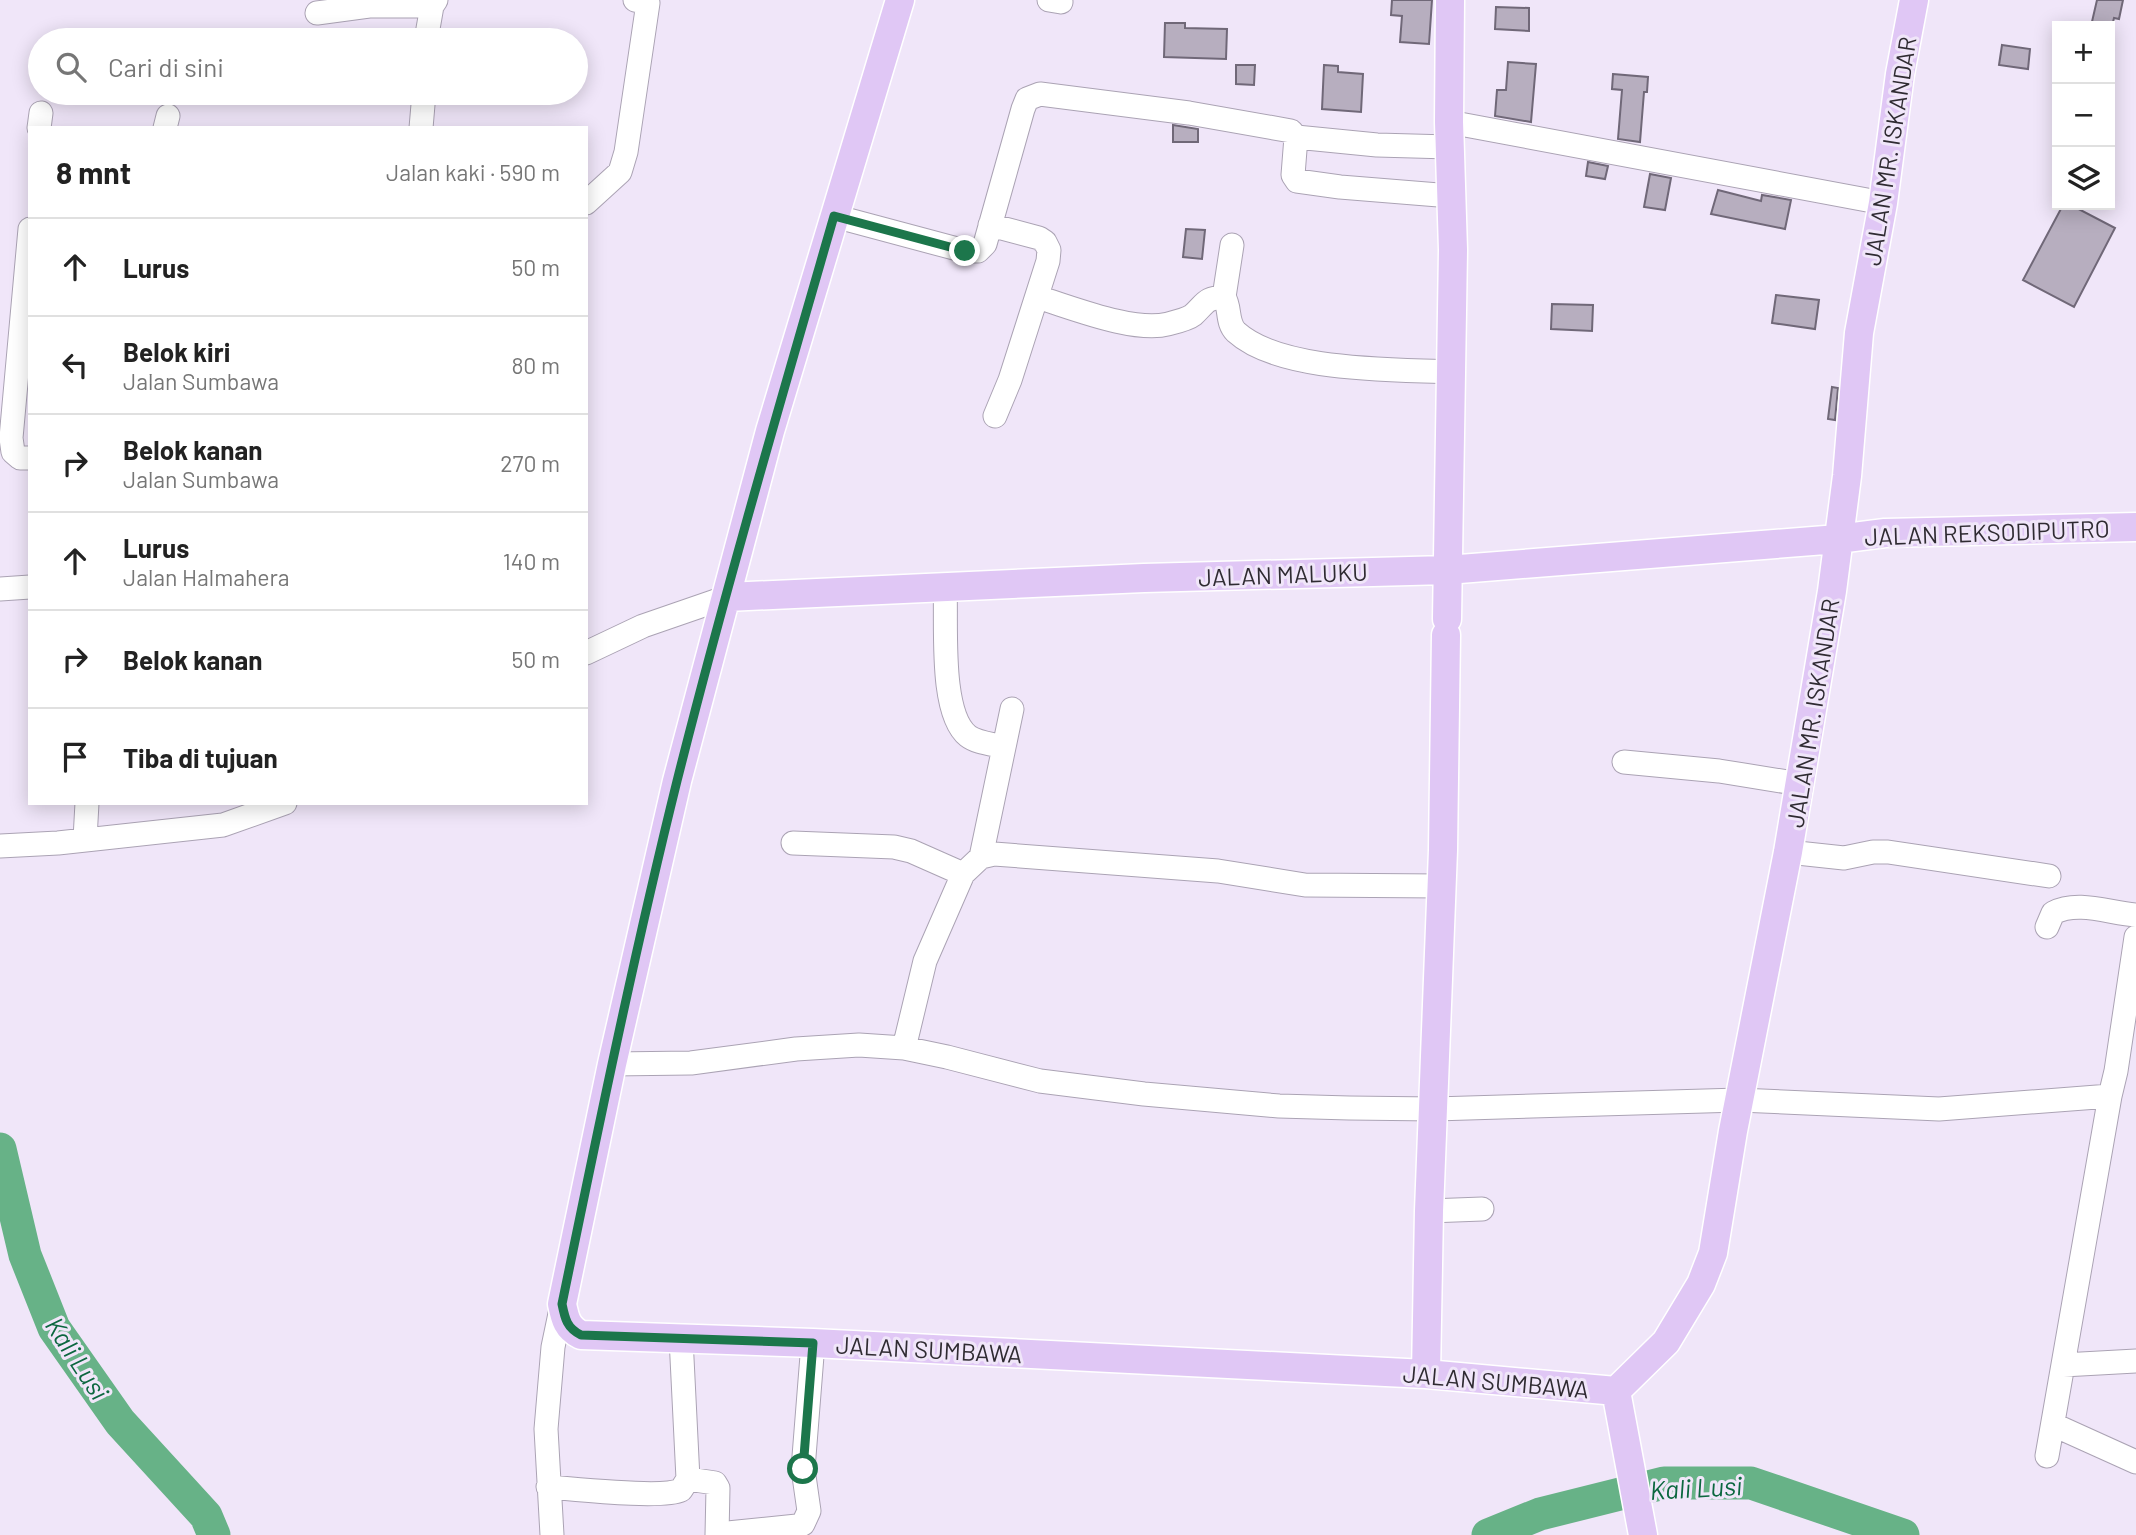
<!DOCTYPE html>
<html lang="id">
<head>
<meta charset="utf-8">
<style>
	body { margin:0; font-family:Barlow,sans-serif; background:#f6f6f6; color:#222 }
	.controls { position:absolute; right:21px; top:21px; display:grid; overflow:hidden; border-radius:0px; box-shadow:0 4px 18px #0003 }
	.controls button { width:63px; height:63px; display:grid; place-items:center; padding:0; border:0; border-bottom:2px solid #e0e0e0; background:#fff; color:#222; font:35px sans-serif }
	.stop { position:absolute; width:21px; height:21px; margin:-16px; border:5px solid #1c764b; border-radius:50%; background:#fff }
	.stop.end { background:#1c764b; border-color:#fff; box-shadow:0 2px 7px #0008 }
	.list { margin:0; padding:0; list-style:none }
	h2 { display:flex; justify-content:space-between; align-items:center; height:91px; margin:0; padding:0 28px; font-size:30px }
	h2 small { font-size:23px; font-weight:400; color:#767676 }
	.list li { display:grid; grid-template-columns:46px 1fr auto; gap:21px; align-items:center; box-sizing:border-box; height:98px; padding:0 28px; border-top:2px solid #e0e0e0 }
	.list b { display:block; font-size:26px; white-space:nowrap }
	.list p { margin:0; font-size:23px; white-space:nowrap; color:#767676 }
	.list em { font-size:23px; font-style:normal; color:#767676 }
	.icon { flex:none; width:38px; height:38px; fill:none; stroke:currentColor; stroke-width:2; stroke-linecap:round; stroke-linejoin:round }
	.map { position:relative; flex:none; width:2136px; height:1535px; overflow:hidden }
	.search { position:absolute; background:#fff; box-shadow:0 4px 18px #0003; left:28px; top:28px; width:560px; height:77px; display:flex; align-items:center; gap:18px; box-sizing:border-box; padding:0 24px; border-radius:38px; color:#767676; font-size:26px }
	.panel { position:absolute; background:#fff; box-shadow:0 4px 18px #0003; left:28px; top:126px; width:560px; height:679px; border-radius:0px }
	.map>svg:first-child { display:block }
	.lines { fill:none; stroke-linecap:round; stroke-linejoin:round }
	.river { stroke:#67b287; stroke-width:33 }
	.building { fill:#b7aebf; stroke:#706878; stroke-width:2 }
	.minor-casing { stroke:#aba3b4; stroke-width:25 }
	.major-casing { stroke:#fff; stroke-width:31 }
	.minor { stroke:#fff; stroke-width:23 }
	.major { stroke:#e0c7f5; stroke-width:28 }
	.route { stroke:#1c764b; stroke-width:9 }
	.labels { text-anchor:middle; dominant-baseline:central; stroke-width:6; stroke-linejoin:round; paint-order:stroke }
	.street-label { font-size:24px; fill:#2f2b32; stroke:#f0e6f9 }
	.water-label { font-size:26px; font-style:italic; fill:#0b673f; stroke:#f0e6f9 }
</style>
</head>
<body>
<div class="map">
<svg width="2136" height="1535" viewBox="0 0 2136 1535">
	<rect width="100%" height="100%" fill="#f0e6f9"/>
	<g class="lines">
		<!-- river -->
		<path class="river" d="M0 1149 25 1255 54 1328 120 1422 206 1516 214 1535
			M1488 1535 1540 1514 1664 1483H1751L1903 1535"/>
	</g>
	<!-- building -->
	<path class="building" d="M1392 0H1432L1429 44 1400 42 1402 16 1391 15Z
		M2097 0H2123L2119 19 2114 18 2112 26H2091Z
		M1496 7 1529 8V31L1495 29Z
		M1165 23H1185V28L1227 29 1226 59 1164 57Z
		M2002 45 2030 49 2028 69 1999 65Z
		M1508 62 1536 64 1531 122 1495 116 1497 90H1506Z
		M1236 65H1255L1254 85 1236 84Z
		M1324 65 1338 66V72L1363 74 1361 112 1322 109Z
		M1613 74 1648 77 1647 92H1644L1640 142 1618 139 1622 90 1612 89Z
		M1173 125 1198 129V142H1173Z
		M1588 162 1608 166 1605 179 1586 176Z
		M1650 174 1671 178 1665 210 1644 207Z
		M1718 190 1761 201 1762 195 1791 200 1785 229 1711 214Z
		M2063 205H2071L2115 228 2074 307 2023 280Z
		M1186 229 1205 230 1202 259 1183 257Z
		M1776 295 1819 300 1815 329 1772 323Z
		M1552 304 1593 305 1592 331 1551 329Z
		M1832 387 1838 388 1835 420 1828 419Z"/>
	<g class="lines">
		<defs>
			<path id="minor" d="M1049 0 1061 2
				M317 13 369 6H432
				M426 40 432 6 436 0
				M1449 122 1883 203
				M39 128 41 113
				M165 128 168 116
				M421 128 424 93
				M1296 137 1377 145 1449 147
				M586 203 620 172 626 152 648 3 635 0
				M834 216 965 251H978L985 244 1023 109 1027 99 1040 94 1189 113 1291 131 1296 137 1293 175 1297 181 1340 187 1451 196
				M990 225 1039 238 1045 242 1049 250 1048 261 1010 380 995 416
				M30 229 11 438 13 452 20 458H30
				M1232 245 1224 297C1231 308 1226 322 1236 332 1280 372 1394 369 1452 372
				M1037 297C1071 307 1134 333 1168 324 1176 322 1188 319 1193 315 1206 303 1205 298 1224 297
				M945 588C947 623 939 713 968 736 977 743 993 744 1004 747
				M0 589 30 587
				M586 653 643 626 727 597
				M1624 762 1719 771 1800 784
				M85 839 87 803
				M793 843 894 847 911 851 963 874
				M0 846 58 843 223 825 285 803
				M1788 852 1844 858 1873 852H1888L2049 876
				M981 857 1012 709
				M2047 927 2053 913C2078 900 2109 913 2136 915
				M904 1048 925 961 963 874 981 857 994 854 1218 871 1305 885 1441 886
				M612 1064 691 1063 796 1049 859 1045 904 1048 947 1057 1040 1081 1144 1094 1279 1106 1349 1108 1435 1109 1739 1100 1939 1109 2110 1096 2116 1071 2136 937
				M1429 1211 1482 1209
				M2063 1365 2136 1361
				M2054 1425 2136 1462
				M2047 1456 2110 1096
				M688 1479 715 1483 718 1488 717 1535
				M548 1487C575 1489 662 1499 681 1490L688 1479 681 1338
				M718 1534 797 1526 803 1524 809 1511 803 1469 813 1343
				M552 1535 546 1429 553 1347 562 1304"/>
			<path id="major" d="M900 0 770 431 677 781 612 1064 562 1304C565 1319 567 1328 581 1335L813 1343 1426 1374 1616 1391 1643 1535
				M727 597 1144 578 1447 570 1838 539 1885 533 2136 527
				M1447 619 1453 250 1449 122 1450 0
				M1426 1374 1429 1211 1443 850 1446 635
				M1616 1391 1666 1342 1701 1284 1713 1253 1733 1131 1788 852 1832 591 1847 476 1859 333 1883 203 1900 74 1914 0"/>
		</defs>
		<!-- minor casing -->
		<use href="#minor" class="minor-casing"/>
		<!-- major casing -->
		<use href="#major" class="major-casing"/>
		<!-- minor -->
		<use href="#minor" class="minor"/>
		<!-- major -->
		<use href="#major" class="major"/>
	</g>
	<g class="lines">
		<!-- route -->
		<path class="route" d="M803 1469 813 1343 581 1335C567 1328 565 1319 562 1304 598 1129 634 954 677 781 725 591 780 403 834 216L965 251"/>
	</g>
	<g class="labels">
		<!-- street labels -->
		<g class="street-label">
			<text transform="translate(1889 151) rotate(-81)">JALAN MR. ISKANDAR</text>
			<text transform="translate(1987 532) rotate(-2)">JALAN REKSODIPUTRO</text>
			<text transform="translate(1283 574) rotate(-2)">JALAN MALUKU</text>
			<text transform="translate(1812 713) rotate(-81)">JALAN MR. ISKANDAR</text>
			<text transform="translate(929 1349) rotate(3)">JALAN SUMBAWA</text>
			<text transform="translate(1496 1381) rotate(5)">JALAN SUMBAWA</text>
		</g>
		<!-- water labels -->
		<g class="water-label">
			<text transform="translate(78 1358) rotate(57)">Kali Lusi</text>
			<text transform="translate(1696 1487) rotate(-3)">Kali Lusi</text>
		</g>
	</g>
</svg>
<div class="controls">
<button>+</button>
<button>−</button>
<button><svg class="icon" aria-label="layers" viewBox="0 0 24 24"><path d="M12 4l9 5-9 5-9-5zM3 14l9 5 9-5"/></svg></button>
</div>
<div class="stop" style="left:803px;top:1469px"></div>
<div class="stop end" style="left:965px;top:251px"></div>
<div class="search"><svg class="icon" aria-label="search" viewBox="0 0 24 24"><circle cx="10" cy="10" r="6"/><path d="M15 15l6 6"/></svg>Cari di sini</div>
<section class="panel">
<h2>8 mnt<small>Jalan kaki · 590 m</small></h2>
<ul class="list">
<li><svg class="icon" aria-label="ahead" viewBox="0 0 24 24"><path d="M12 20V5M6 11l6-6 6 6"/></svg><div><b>Lurus</b></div><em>50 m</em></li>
<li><svg class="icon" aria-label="left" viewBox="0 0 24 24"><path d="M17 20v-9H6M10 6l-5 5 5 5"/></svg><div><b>Belok kiri</b><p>Jalan Sumbawa</p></div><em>80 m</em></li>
<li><svg class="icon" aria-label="right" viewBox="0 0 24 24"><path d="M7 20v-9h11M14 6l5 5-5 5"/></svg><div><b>Belok kanan</b><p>Jalan Sumbawa</p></div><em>270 m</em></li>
<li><svg class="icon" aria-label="ahead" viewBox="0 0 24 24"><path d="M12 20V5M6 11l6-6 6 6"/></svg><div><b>Lurus</b><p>Jalan Halmahera</p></div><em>140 m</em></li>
<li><svg class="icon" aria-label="right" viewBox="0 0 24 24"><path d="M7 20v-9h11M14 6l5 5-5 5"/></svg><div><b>Belok kanan</b></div><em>50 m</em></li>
<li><svg class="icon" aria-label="arrive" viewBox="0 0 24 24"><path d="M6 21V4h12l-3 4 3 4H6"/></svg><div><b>Tiba di tujuan</b></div></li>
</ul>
</section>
</div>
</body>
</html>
